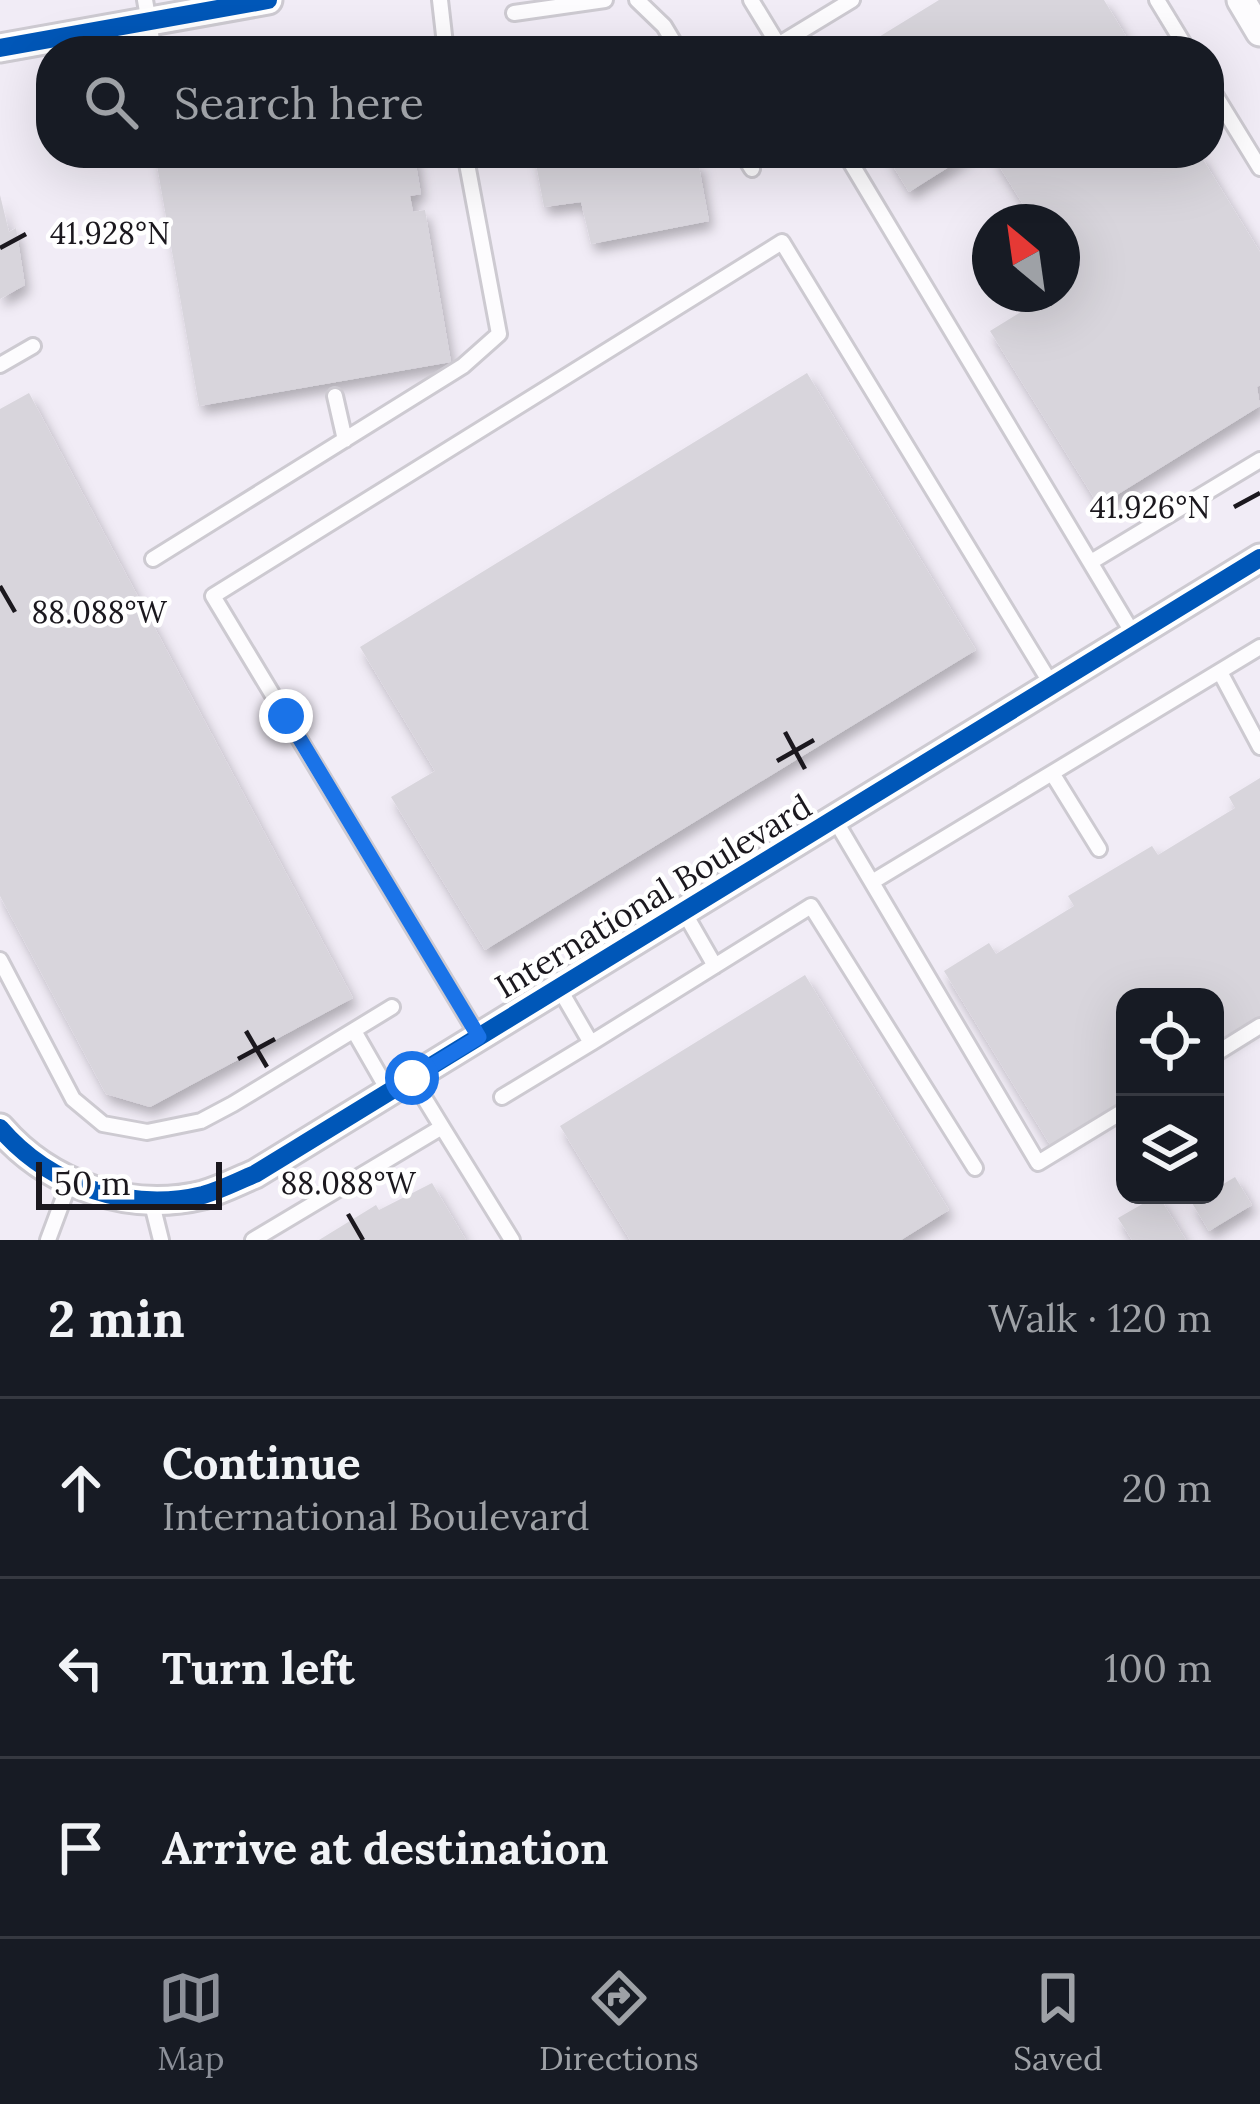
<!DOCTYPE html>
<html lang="en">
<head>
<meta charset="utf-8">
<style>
	body { margin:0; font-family:Lora,serif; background:#20242c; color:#f1f3f6 }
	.controls { position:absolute; right:36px; bottom:36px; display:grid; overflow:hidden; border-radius:24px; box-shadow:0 12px 48px #0002 }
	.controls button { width:108px; height:108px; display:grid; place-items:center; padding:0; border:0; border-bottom:3px solid #363941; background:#171b24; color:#f1f3f6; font:60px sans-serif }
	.compass { position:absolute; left:972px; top:204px; width:108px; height:108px; border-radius:50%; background:#171b24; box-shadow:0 12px 48px #0002; rotate:331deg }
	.scale { position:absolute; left:36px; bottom:30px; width:186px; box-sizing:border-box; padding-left:12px; border:6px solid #1b181e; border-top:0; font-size:33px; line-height:42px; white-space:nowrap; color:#1b181e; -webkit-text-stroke:9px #fff; paint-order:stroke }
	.stop { position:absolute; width:36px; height:36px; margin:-27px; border:9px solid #1a73e8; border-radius:50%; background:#fff }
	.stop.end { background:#1a73e8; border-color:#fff; box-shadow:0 3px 12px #0008 }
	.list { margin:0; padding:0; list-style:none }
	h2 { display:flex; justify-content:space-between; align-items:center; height:156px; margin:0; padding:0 48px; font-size:51px }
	h2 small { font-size:39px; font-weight:400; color:#9ea1a6 }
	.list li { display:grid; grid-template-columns:78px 1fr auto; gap:36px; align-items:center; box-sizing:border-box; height:180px; padding:0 48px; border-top:3px solid #363941 }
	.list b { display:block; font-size:45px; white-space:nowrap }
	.list p { margin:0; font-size:39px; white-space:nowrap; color:#9ea1a6 }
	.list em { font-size:39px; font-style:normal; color:#9ea1a6 }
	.icon { flex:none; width:66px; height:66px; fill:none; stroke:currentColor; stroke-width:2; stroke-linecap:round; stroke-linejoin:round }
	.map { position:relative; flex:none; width:1260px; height:1240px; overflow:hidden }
	.search { position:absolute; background:#171b24; box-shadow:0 12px 48px #0002; left:36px; right:36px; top:36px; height:132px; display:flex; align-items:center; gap:30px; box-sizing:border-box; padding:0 42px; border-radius:48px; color:#9ea1a6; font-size:45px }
	.sheet { height:696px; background:#171b24 }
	nav { display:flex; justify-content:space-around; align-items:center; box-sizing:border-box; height:168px; border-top:3px solid #363941; background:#171b24; font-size:33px; color:#9ea1a6 }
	nav a { display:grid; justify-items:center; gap:6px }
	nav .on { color:#8c9099 }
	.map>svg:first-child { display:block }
	.building { fill:#d8d5dc; filter:url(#shadow) }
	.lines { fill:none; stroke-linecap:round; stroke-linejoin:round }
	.lane-casing { stroke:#cdcad1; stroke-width:20 }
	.street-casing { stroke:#cdcad1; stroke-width:33 }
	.lane { stroke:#fdfcfe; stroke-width:14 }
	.street { stroke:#fdfcfe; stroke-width:27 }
	.cycleway-casing { stroke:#fff; stroke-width:26 }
	.cycleway { stroke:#0057b8; stroke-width:18 }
	.route { stroke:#1a73e8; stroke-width:15 }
	.ticks { fill:none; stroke:#1b181e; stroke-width:4.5 }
	.labels { text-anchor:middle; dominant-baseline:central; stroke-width:9; stroke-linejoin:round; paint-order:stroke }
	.street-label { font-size:33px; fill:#1b181e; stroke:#fff }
	.ticks-label { font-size:30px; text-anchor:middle; fill:#1b181e; stroke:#fff; stroke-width:9; stroke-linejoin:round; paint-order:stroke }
</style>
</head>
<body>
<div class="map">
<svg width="1260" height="1240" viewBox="0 0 1260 1240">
	<defs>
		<filter id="shadow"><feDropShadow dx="4.5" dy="8" stdDeviation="6" flood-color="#0004"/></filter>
	</defs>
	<rect width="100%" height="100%" fill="#f1ecf6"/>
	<!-- building -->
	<path class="building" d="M939 0H1104L1135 51H856Z
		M619 40 630 51H562L561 48Z
		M414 153 421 194 410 196 413 212 425 210 451 362 199 406 155 154Z
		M534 153H671L673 166 698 161 709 221 591 244 581 202 544 207Z
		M885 153H971L909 192Z
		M991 153H1199L1260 252V385L1257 387 1260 406 1099 506 990 331 1050 294H1062V287L1071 281 1062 268V222H1034Z
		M0 195 9 232 16 228 25 285 0 299Z
		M807 373 976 650 485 950 391 797 435 771 360 647Z
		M29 393 353 998 150 1107 106 1094 0 896V409Z
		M1260 778V1021L1215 1048V997H1125V1103L1052 1148 944 971 989 943 996 954 1074 906 1068 896 1152 846 1158 855 1235 808 1229 797Z
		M805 975 949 1210 901 1240H630L560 1126Z
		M1235 1177 1252 1205 1209 1231 1192 1203 1205 1195H1215V1189Z
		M432 1183 466 1240H319L376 1205 379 1210Z
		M1158 1195 1186 1240H1132L1118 1218Z"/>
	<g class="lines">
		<defs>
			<path id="lane" d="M145 0 154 51
				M637 0 664 26 679 51
				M751 0 782 51
				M1157 0 1188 51
				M514 13 605 0
				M778 45 852 0
				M405 51 445 44 440 0
				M1209 85 1260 168
				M742 153 752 169
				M845 153 1135 637
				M0 365 33 346
				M335 396 345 440
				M153 559 463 366 499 334 465 153
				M1091 562 1260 460
				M1220 672 1260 747
				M1052 773 1099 849
				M835 820 1038 1163 1125 1110
				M872 882 1260 647
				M684 912 715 966
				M0 960 73 1099 103 1124 147 1132 201 1121 233 1104 392 1007
				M354 1031 389 1092
				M479 1037 213 596 782 242 1053 687
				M591 1043 811 906 975 1168
				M1215 1054 1260 1026
				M502 1097 591 1043 559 988
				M442 1127 512 1240
				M151 1200 161 1240
				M48 1240 70 1181
				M253 1240 442 1127 412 1078"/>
			<path id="street" d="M1241 0 1260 32
				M0 48 268 0
				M0 1128C49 1185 129 1213 203 1195 221 1190 238 1181 255 1174L1260 558"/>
		</defs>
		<!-- lane casing -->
		<use href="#lane" class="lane-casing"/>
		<!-- street casing -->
		<use href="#street" class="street-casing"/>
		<!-- lane -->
		<use href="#lane" class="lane"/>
		<!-- street -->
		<use href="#street" class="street"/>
		<defs>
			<path id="cycleway" d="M0 48 268 0
				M0 1128C49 1185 129 1213 203 1195 221 1190 238 1181 255 1174L1260 558"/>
		</defs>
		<!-- cycleway casing -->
		<use href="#cycleway" class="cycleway-casing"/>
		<!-- cycleway -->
		<use href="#cycleway" class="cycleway"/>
	</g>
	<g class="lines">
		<!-- route -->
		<path class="route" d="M286 716 479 1037 412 1078"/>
	</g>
	<!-- ticks -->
	<path class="ticks" d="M0 248 26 234M1234 507 1260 493M0 586 15 612M785 732 805 769M777 761 814 740M246 1031 267 1067M238 1059 275 1039M348 1214 363 1240"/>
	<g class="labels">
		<!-- street labels -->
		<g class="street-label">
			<text transform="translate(653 896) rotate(-31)">International Boulevard</text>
		</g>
	</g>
	<g class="ticks-label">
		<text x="110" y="244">41.928°N</text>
		<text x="1150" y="518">41.926°N</text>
		<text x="99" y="623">88.088°W</text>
		<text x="348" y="1194">88.088°W</text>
	</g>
</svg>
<div class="controls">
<button><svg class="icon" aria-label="locate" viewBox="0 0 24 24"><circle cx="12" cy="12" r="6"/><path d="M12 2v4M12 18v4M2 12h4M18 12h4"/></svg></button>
<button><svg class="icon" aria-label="layers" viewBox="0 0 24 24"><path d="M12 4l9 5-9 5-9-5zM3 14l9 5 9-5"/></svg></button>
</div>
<svg class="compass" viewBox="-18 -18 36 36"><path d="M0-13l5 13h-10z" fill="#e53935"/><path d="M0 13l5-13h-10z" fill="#9ea1a6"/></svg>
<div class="scale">50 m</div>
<div class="stop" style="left:412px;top:1078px"></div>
<div class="stop end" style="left:286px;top:716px"></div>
<div class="search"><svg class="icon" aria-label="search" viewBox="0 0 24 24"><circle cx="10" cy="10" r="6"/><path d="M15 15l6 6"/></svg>Search here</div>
</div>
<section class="sheet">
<h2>2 min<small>Walk · 120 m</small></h2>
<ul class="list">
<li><svg class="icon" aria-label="ahead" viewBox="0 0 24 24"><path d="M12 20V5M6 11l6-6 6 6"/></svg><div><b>Continue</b><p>International Boulevard</p></div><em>20 m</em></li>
<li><svg class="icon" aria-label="left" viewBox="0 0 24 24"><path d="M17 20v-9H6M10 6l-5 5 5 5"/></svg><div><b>Turn left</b></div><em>100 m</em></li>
<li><svg class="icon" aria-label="arrive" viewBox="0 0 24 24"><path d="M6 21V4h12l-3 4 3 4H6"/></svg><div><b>Arrive at destination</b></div></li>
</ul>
</section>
<nav>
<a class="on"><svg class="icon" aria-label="map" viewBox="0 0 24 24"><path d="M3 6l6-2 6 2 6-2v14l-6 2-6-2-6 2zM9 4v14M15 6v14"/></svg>Map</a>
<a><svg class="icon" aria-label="directions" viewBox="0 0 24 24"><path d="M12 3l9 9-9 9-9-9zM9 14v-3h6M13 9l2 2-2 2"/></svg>Directions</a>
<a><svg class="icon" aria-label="saved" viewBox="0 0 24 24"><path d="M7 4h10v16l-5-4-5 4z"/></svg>Saved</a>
</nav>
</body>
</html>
